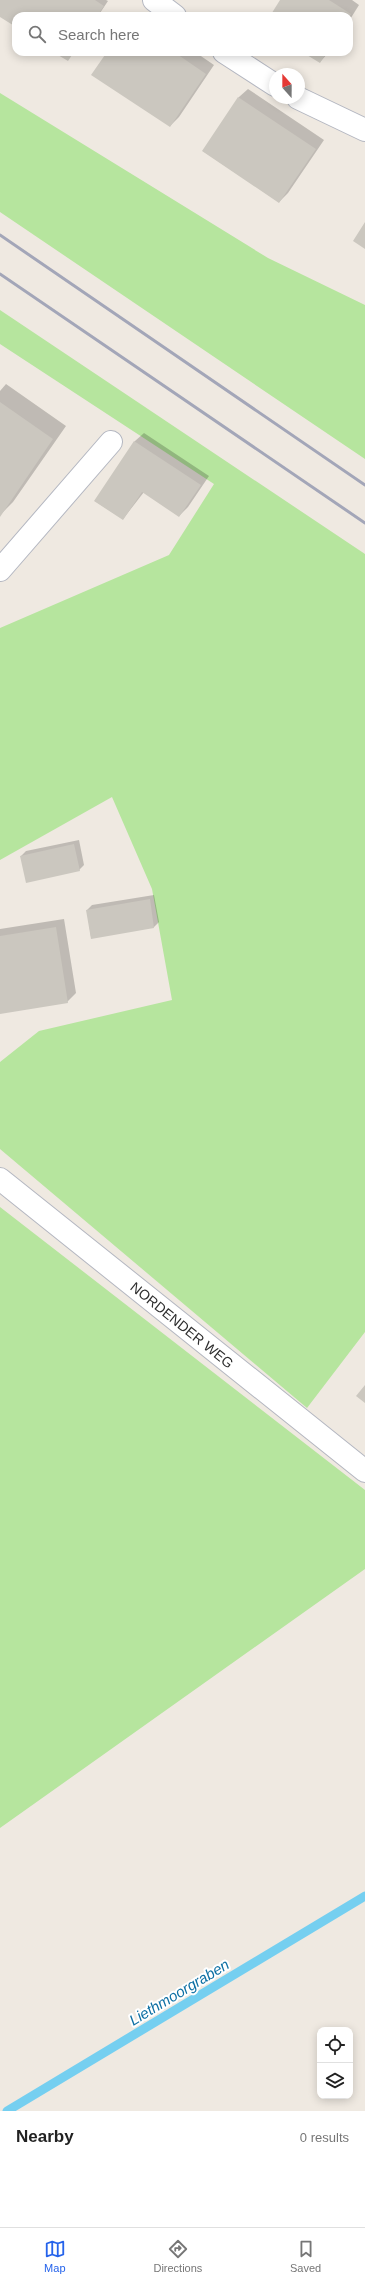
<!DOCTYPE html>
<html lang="en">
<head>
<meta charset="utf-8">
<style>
	body { margin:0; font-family:Helvetica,sans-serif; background:#f2f2f2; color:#222 }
	.controls { position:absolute; right:12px; bottom:12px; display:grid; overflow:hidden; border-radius:8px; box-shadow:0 2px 10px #0003 }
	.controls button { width:36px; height:36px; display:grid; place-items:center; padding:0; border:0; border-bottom:1px solid #e0e0e0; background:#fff; color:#222; font:20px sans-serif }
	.compass { position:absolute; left:269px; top:68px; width:36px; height:36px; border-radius:50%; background:#fff; box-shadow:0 2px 10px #0003; rotate:339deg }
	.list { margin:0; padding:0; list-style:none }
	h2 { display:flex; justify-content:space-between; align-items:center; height:52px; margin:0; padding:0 16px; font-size:17px }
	h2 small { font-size:13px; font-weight:400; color:#767676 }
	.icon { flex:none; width:22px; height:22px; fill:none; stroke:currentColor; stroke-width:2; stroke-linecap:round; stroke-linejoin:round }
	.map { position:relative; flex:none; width:365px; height:2111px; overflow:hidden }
	.search { position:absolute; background:#fff; box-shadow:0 2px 10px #0003; left:12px; right:12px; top:12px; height:44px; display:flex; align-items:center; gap:10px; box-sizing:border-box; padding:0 14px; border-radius:12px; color:#767676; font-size:15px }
	.sheet { height:116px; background:#fff }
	nav { display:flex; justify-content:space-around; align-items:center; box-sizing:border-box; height:56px; border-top:1px solid #e0e0e0; background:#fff; font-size:11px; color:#767676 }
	nav a { display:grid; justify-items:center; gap:2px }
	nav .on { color:#2563eb }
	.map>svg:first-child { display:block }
	.green { fill:#b6e59e }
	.shadow { fill:#0003 }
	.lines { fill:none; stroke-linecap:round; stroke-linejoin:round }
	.stream { stroke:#75cff0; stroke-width:9 }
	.building { fill:#cbc7bf }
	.minor-casing { stroke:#b4b7c1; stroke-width:24 }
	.minor { stroke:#fff; stroke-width:22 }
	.rail { stroke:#a3a6b8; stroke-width:3 }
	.labels { text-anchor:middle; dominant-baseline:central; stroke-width:4; stroke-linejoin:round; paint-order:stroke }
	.street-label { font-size:14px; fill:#2e2e2e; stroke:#fff }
	.water-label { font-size:15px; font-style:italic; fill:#0d6fa3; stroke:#fff }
</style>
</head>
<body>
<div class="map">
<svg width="365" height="2111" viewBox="0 0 365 2111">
	<rect width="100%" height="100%" fill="#efe9e1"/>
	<!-- green -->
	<path class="green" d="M0 93 268 258 365 305V459L0 212Z
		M0 310 365 554V1332L307 1408 0 1149V1062L39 1031 172 1000 152 889 112 797 0 860V628L169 555 214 484 0 344Z
		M0 1207 365 1490V1569L0 1828Z"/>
	<!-- shadow -->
	<path class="shadow" d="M0 0H106L108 1 98 16H16V26L0 15Z
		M282 0H352L359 5 349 21V16H271Z
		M137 13 142 16H134Z
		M108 52H195L214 65 179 117 170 126Z
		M304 52H329L320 62Z
		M248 89 324 140 288 193 279 202 203 151 239 97Z
		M6 384 66 426 13 502 0 515V391Z
		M144 433 209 476 188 507 179 516 144 492 123 519 95 501 135 441Z
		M79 840 84 865 79 870 21 856 26 851Z
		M154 895 159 922 154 927 91 937 87 910 92 905Z
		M64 919 76 993 67 1002 0 1013V929Z"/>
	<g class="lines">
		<!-- stream -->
		<path class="stream" d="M7 2111 365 1896"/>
	</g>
	<!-- building -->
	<path class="building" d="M0 0H95L104 6 97 16H16V27L0 17Z
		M280 0H329L351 14 350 16H270Z
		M53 52H74L68 61Z
		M107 52H174L206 74 170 127 91 75Z
		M302 52H327L320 63Z
		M238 97 316 149 279 203 202 151Z
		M365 222V249L353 241Z
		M0 402 53 439 0 517Z
		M134 441 201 485 179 517 142 492 123 520 94 501Z
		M74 844 80 871 26 883 20 856Z
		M150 899 154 928 91 939 86 910Z
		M56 927 68 1003 0 1014V936Z
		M365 1385V1403L356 1396Z"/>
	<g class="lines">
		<defs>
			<path id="minor" d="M154 0 175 16
				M224 52 275 85
				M298 98 365 130
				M0 570 111 442
				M0 1179 365 1471"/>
		</defs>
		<!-- minor casing -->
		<use href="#minor" class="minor-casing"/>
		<!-- minor -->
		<use href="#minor" class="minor"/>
		<!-- rail -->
		<path class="rail" d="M0 235 365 485
			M0 274 365 523"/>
	</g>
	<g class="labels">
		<!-- street labels -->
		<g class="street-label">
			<text transform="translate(182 1325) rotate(39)">NORDENDER WEG</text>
		</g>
		<!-- water labels -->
		<g class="water-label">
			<text transform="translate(179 1992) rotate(-31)">Liethmoorgraben</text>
		</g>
	</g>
</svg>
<div class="controls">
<button><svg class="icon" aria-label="locate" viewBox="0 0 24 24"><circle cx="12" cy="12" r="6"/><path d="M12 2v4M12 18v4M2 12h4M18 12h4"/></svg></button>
<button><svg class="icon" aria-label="layers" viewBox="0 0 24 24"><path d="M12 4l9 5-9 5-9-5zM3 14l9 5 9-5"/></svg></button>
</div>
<svg class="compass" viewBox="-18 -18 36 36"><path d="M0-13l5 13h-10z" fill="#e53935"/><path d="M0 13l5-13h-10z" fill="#767676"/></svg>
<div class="search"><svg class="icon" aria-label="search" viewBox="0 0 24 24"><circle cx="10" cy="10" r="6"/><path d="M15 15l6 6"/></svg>Search here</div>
</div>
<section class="sheet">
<h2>Nearby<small>0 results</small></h2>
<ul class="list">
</ul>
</section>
<nav>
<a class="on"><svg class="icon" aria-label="map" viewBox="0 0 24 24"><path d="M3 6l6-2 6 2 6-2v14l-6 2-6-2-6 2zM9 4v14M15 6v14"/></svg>Map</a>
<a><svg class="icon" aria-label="directions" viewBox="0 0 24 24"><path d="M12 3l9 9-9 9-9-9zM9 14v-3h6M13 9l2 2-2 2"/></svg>Directions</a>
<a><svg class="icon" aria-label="saved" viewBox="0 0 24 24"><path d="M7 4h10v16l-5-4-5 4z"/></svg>Saved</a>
</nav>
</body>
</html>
